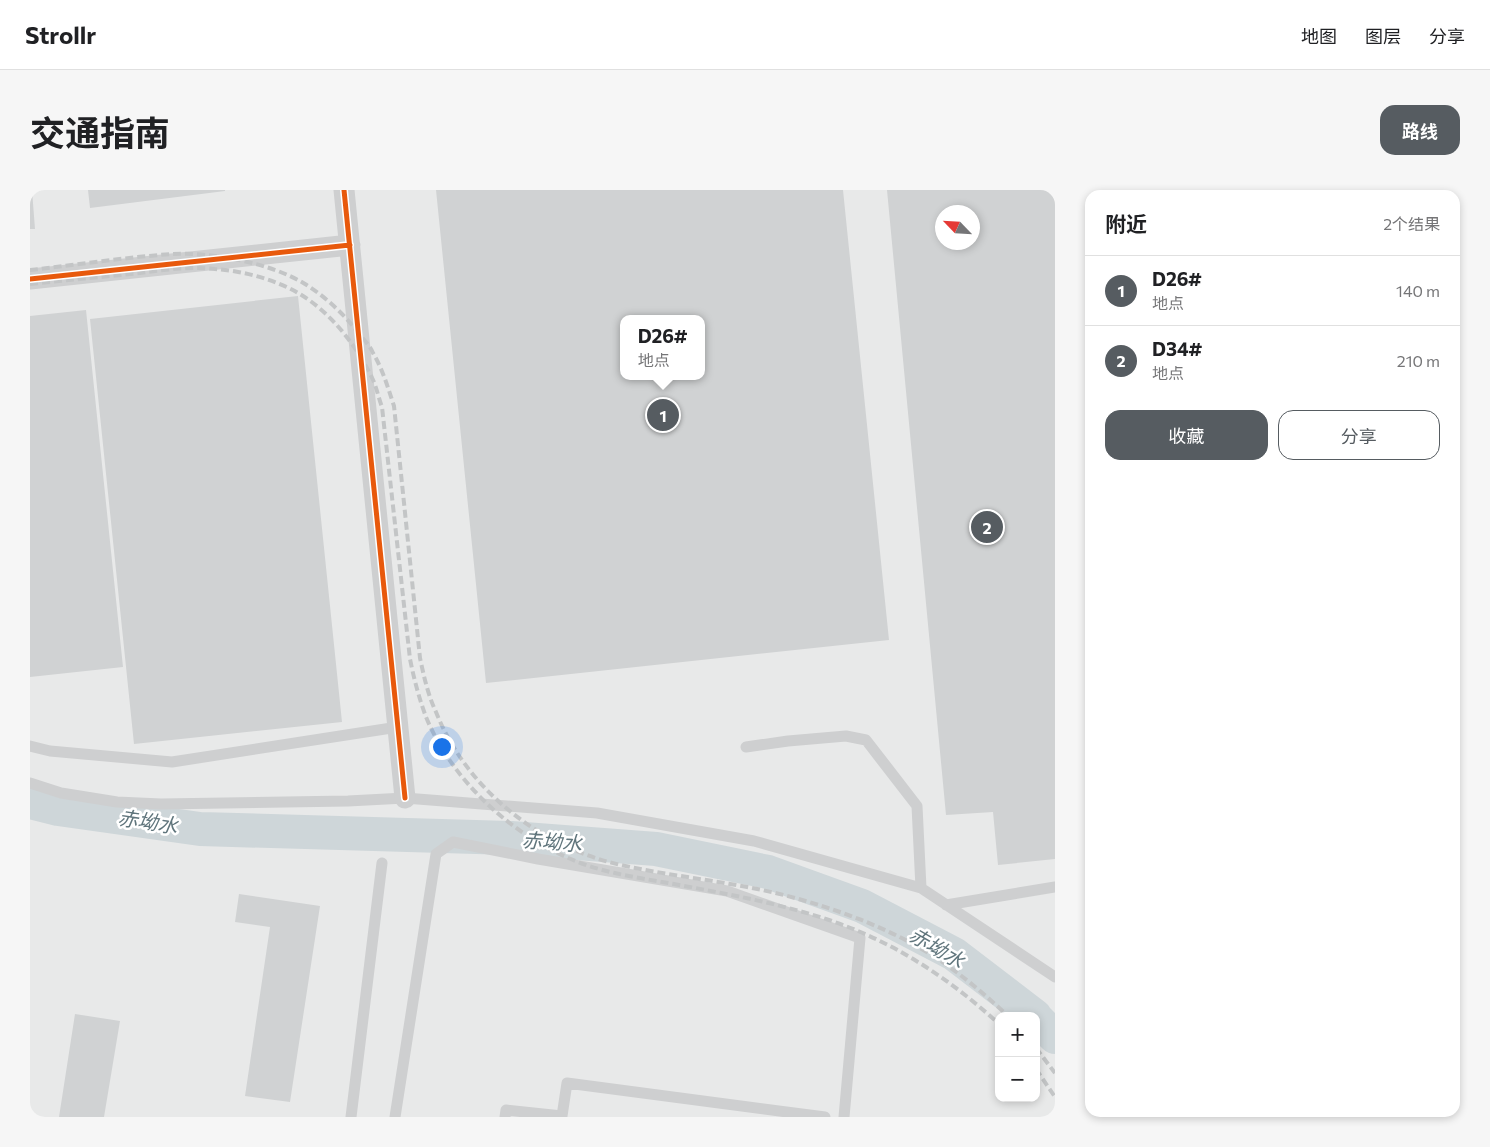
<!DOCTYPE html>
<html lang="zh">
<head>
<meta charset="utf-8">
<style>
	body { margin:0; font-family:Commissioner,"Noto Sans SC",sans-serif; background:#f6f6f6; color:#202124 }
	.controls { position:absolute; right:15px; bottom:15px; display:grid; overflow:hidden; border-radius:10px; box-shadow:0 2px 8px #0003 }
	.controls button { width:45px; height:45px; display:grid; place-items:center; padding:0; border:0; border-bottom:1px solid #e0e0e0; background:#fff; color:#202124; font:25px sans-serif }
	.compass { position:absolute; left:905px; top:15px; width:45px; height:45px; border-radius:50%; background:#fff; box-shadow:0 2px 8px #0003; rotate:295deg }
	.you { position:absolute; left:411px; top:556px; width:18px; height:18px; margin:-12px; border:4px solid #fff; border-radius:50%; background:#1a73e8; box-shadow:0 0 0 8px #1a73e833 }
	.badge { display:grid; place-items:center; width:32px; height:32px; border-radius:50%; background:#565c61; color:#fff; font-size:16px; font-weight:700 }
	.pin { position:absolute; translate:-50% -50%; border:2px solid #fff; box-shadow:0 1px 5px #0006 }
	.popup { position:absolute; left:590px; top:125px; width:85px; height:65px; box-sizing:border-box; display:grid; place-content:center; border-radius:10px; background:#fff; filter:drop-shadow(0 1px 4px #0005); font-size:16px; white-space:nowrap; color:#757577 }
	.popup b { font-size:19px; color:#202124 }
	.popup::after { content:''; position:absolute; left:50%; top:100%; margin-left:-10px; border:10px solid transparent; border-top-color:#fff }
	.list { margin:0; padding:0; list-style:none }
	h2 { display:flex; justify-content:space-between; align-items:center; height:65px; margin:0; padding:0 20px; font-size:21px }
	h2 small { font-size:16px; font-weight:400; color:#757577 }
	.list li { display:grid; grid-template-columns:32px 1fr auto; gap:15px; align-items:center; box-sizing:border-box; height:70px; padding:0 20px; border-top:1px solid #e0e0e0 }
	.list b { display:block; font-size:19px; white-space:nowrap }
	.list p { margin:0; font-size:16px; white-space:nowrap; color:#757577 }
	.list em { font-size:16px; font-style:normal; color:#757577 }
	.actions { display:flex; gap:10px; padding:15px 20px }
	.actions a { flex:1; padding:11px 0; border:1px solid #565c61; border-radius:15px; text-align:center; font-size:18px; color:#565c61 }
	.actions .main { background:#565c61; color:#fff }
	.map { position:relative; flex:none; width:1025px; height:927px; overflow:hidden; border-radius:15px }
	header { display:flex; align-items:center; gap:30px; box-sizing:border-box; height:70px; padding:0 25px; background:#fff; border-bottom:1px solid #e0e0e0 }
	header strong { font-size:24px }
	nav { display:flex; gap:28px; margin-inline-start:auto; font-size:18px }
	.intro { display:flex; align-items:center; justify-content:space-between; box-sizing:border-box; height:120px; padding:0 30px }
	h1 { margin:0; font-size:35px }
	.button { padding:12px 22px; border-radius:15px; background:#565c61; color:#fff; font-size:18px; font-weight:700 }
	main { display:flex; gap:30px; padding:0 30px }
	aside { flex:1; background:#fff; border-radius:15px; box-shadow:0 2px 8px #0003 }
	.map>svg:first-child { display:block }
	.built { fill:#e8e9e9; fill-rule:evenodd }
	.lines { fill:none; stroke-linecap:round; stroke-linejoin:round }
	.river { stroke:#ced6d9; stroke-width:34 }
	.building { fill:#d0d2d3; fill-rule:evenodd }
	.service { stroke:#cecfd0; stroke-width:11 }
	.minor { stroke:#cecfd0; stroke-width:21 }
	.rail { stroke:#c3c5c6; stroke-width:4; stroke-dasharray:8 4; stroke-linecap:butt }
	.cycleway-casing { stroke:#fff; stroke-width:8 }
	.cycleway { stroke:#e8590c; stroke-width:5 }
	.labels { text-anchor:middle; dominant-baseline:central; stroke-width:5; stroke-linejoin:round; paint-order:stroke }
	.water-label { font-size:20px; font-style:italic; fill:#60757c; stroke:#fff }
</style>
</head>
<body>
<header>
<strong>Strollr</strong>
<nav><a>地图</a><a>图层</a><a>分享</a></nav>
</header>
<div class="intro"><h1>交通指南</h1><a class="button">路线</a></div>
<main>
<div class="map">
<svg width="1025" height="927" viewBox="0 0 1025 927">
	<rect width="100%" height="100%" fill="#f9f9f9"/>
	<!-- built -->
	<path class="built" d="M0 0H1025V927H0ZM912 22H942V52H912ZM594 129H672V186H594ZM969 826H1006V908H969Z"/>
	<g class="lines">
		<!-- river -->
		<path class="river" d="M0 612 28 619 170 639 481 648 626 659 738 682 832 716 924 764 1005 826
			M1006 828 1025 847"/>
	</g>
	<!-- building -->
	<path class="building" d="M0 0H2L5 39H0Z
		M58 0H195V1L60 18Z
		M406 0H813L859 450 456 493ZM594 129H672V186H594Z
		M857 0H1025V669L968 675 963 622 916 625ZM912 22H942V52H912Z
		M268 106 312 532 104 554 60 129Z
		M56 120 93 477 0 487V126Z
		M209 704 290 716 260 912 215 906 240 737 205 732Z
		M45 824 90 831 74 927H29Z"/>
	<g class="lines">
		<!-- service -->
		<path class="service" d="M0 556 20 561 142 572 368 537
			M716 557 758 551 816 546 836 550 887 616 891 698 1025 787
			M0 593 31 603 87 612 131 614 318 611 375 608 567 623 724 651 891 698
			M916 715 1025 697
			M321 927 352 673
			M365 927 406 664 423 652 508 669 697 701 830 748 814 927
			M475 927 476 920 532 926 537 893 795 927"/>
		<!-- minor -->
		<path class="minor" d="M314 0 375 608
			M0 89 320 55"/>
		<!-- rail -->
		<path class="rail" d="M0 80C47 75 96 67 143 64 182 62 241 73 275 94 296 107 315 125 330 145 335 151 340 156 343 163 353 180 358 198 364 216L390 468C394 487 398 505 406 522 437 600 510 657 591 675 649 688 708 692 765 708 823 724 881 747 929 784 946 797 962 811 978 826
			M0 94C37 90 73 87 110 83 134 80 160 76 185 79 213 81 244 89 268 103 301 122 328 157 344 192 347 200 349 209 352 217L380 469C384 489 389 508 396 527 424 595 490 653 559 676 587 685 616 689 644 694 697 704 748 713 799 730 864 752 919 788 969 834
			M1006 858 1025 883
			M1006 879 1025 907"/>
		<defs>
			<path id="cycleway" d="M314 0 375 608
				M0 89 320 55"/>
		</defs>
		<!-- cycleway casing -->
		<use href="#cycleway" class="cycleway-casing"/>
		<!-- cycleway -->
		<use href="#cycleway" class="cycleway"/>
	</g>
	<g class="labels">
		<!-- water labels -->
		<g class="water-label">
			<text transform="translate(118 631) rotate(9)">赤坳水</text>
			<text transform="translate(522 651) rotate(4)">赤坳水</text>
			<text transform="translate(907 757) rotate(30)">赤坳水</text>
		</g>
	</g>
</svg>
<div class="controls">
<button>+</button>
<button>−</button>
</div>
<svg class="compass" viewBox="-18 -18 36 36"><path d="M0-13l5 13h-10z" fill="#e53935"/><path d="M0 13l5-13h-10z" fill="#757577"/></svg>
<div class="you"></div>
<div class="pin badge" style="left:633px;top:225px">1</div>
<div class="popup"><b>D26#</b>地点</div>
<div class="pin badge" style="left:957px;top:337px">2</div>
</div>
<aside>
<h2>附近<small>2个结果</small></h2>
<ul class="list">
<li><span class="badge">1</span><div><b>D26#</b><p>地点</p></div><em>140 m</em></li>
<li><span class="badge">2</span><div><b>D34#</b><p>地点</p></div><em>210 m</em></li>
</ul>
<div class="actions"><a class="main">收藏</a><a>分享</a></div>
</aside>
</main>
</body>
</html>
